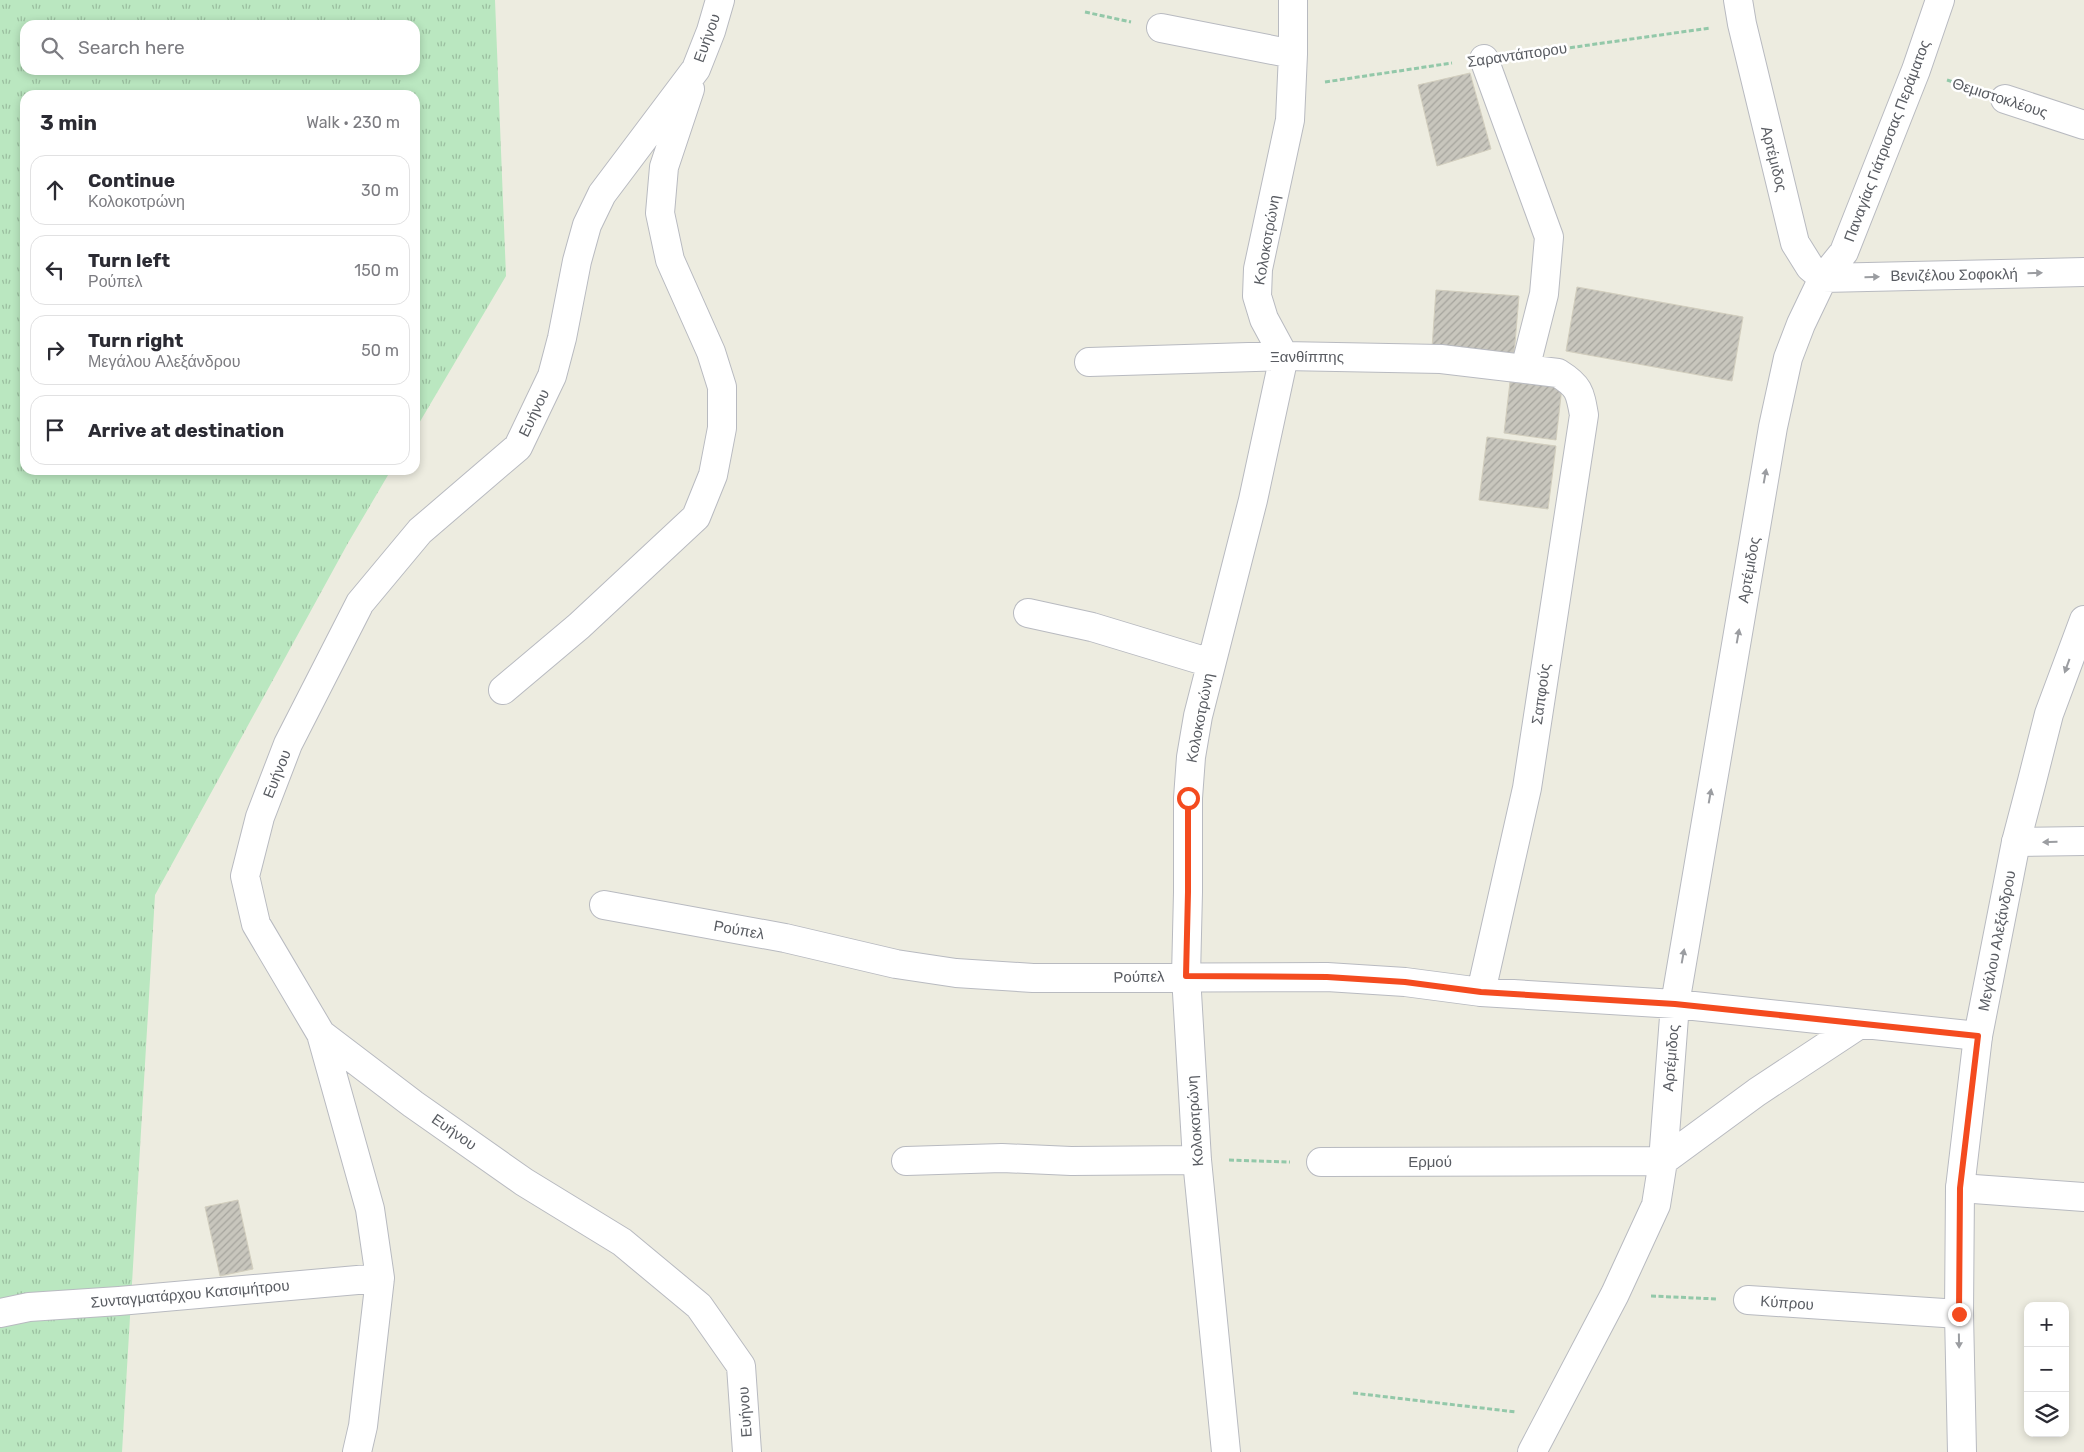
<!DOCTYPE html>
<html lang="en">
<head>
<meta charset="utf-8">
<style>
	body { margin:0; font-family:Rubik,sans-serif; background:#f7f7f7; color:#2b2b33 }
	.controls { position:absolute; right:15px; bottom:15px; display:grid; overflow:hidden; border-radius:10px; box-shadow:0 2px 8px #0003 }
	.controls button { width:45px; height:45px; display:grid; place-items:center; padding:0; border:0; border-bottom:1px solid #e1e1e2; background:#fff; color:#2b2b33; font:25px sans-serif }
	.stop { position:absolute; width:15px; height:15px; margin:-11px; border:4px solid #f44b1f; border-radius:50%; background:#fff }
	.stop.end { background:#f44b1f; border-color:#fff; box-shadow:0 1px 5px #0008 }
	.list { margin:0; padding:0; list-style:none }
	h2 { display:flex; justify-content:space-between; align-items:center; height:65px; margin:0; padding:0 20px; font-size:21px }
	h2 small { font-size:16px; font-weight:400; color:#7c7c81 }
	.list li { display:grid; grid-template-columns:32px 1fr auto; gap:15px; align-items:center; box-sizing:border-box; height:70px; margin:0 10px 10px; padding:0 10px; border:1px solid #e1e1e2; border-radius:15px }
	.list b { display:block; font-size:19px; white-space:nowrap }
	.list p { margin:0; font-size:16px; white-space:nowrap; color:#7c7c81 }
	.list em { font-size:16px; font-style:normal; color:#7c7c81 }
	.icon { flex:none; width:28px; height:28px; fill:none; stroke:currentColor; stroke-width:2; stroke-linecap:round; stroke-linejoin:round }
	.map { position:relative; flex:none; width:2084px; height:1452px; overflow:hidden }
	.search { position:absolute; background:#fff; box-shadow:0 2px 8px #0003; left:20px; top:20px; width:400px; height:55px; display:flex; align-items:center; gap:12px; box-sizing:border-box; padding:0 18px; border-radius:15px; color:#7c7c81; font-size:19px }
	.panel { position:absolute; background:#fff; box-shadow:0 2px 8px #0003; left:20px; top:90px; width:400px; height:385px; border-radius:15px }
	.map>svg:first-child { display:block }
	.grass { fill:url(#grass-tufts); fill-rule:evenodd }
	.building { fill:url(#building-hatch); stroke:#d2cebe }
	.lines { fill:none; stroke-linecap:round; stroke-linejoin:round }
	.minor-casing { stroke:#b8bac0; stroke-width:30 }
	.tertiary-casing { stroke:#b8bac0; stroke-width:30 }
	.path { stroke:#93c8a9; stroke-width:3; stroke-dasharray:5 2.5; stroke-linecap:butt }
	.minor { stroke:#fff; stroke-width:28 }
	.tertiary { stroke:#fff; stroke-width:28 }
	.oneway { fill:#9b9da1 }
	.route { stroke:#f44b1f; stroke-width:6 }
	.labels { text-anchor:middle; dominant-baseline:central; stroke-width:5; stroke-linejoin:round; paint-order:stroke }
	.street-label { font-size:15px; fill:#595c62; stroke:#fff }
</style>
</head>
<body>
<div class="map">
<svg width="2084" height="1452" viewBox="0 0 2084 1452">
	<defs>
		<pattern id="grass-tufts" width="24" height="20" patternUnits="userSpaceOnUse" patternTransform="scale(1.25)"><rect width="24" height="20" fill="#bae7c0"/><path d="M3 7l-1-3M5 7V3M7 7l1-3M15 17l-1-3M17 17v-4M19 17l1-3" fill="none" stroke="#9abe9f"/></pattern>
		<pattern id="building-hatch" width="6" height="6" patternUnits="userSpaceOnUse" patternTransform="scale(1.25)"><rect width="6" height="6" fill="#c8c6bd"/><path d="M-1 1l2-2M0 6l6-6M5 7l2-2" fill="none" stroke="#a5a49d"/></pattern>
	</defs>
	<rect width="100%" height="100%" fill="#edece0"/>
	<!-- grass -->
	<path class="grass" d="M0 0H495L506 276 415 430V95H25V470H391L348 543 155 895 122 1452H0ZM25 25H415V70H25Z"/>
	<!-- building -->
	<path class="building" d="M1470 73 1491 149 1437 166 1418 85Z
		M1577 287 1743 317 1732 381 1566 351Z
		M1436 290 1519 296 1514 355 1432 348Z
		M1510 382 1562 387 1556 440 1504 433Z
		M1487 437 1556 446 1548 509 1479 500Z
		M238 1200 253 1269 220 1276 205 1207Z"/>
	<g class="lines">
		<defs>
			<path id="minor" d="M720 0 711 31 696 69 602 194 587 225 577 261 562 338 552 376 518 447 420 531 360 603 288 744 260 817 245 876 256 924 321 1034 413 1104 524 1182 622 1242 699 1306 741 1366 747 1452
				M1738 0 1742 24 1795 243 1810 267 1823 278
				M1161 28 1293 54
				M1484 59 1549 237 1544 294 1525 369
				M2005 99 2084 125
				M1823 278 2084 272
				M1089 362 1284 356 1441 359 1558 373C1579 386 1580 392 1584 415L1527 788 1481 992
				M1028 613 1092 627 1211 663
				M503 690 579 626 696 517 713 475 722 428V387L711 352 670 260 660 213 664 167 690 89
				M2016 842 2084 841
				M604 905 785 938 896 964 956 973 1033 978 1327 977 1405 982 1481 992 1675 1004 1978 1036
				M321 1034 370 1209 380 1278 363 1426 357 1452
				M906 1161 1002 1158 1071 1161 1197 1160
				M1663 1161 1757 1092 1860 1024
				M1321 1162 1663 1161
				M1960 1188 2084 1197
				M1748 1300 1959 1314
				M0 1313 29 1307 119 1301 380 1278
				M1226 1452 1197 1160 1186 976 1188 892V798L1191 757 1198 716 1253 500 1284 356 1264 319 1257 296 1258 269 1290 120 1293 54V0
				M1532 1452 1615 1294 1656 1205 1663 1161 1675 1004 1773 427 1788 358 1801 324 1823 278 1844 252 1916 70 1940 0"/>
			<path id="tertiary" d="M1962 1452 1959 1314 1960 1188 1978 1036 2016 842 2032 781 2049 714 2084 620"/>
		</defs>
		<!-- minor casing -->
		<use href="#minor" class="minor-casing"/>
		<!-- tertiary casing -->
		<use href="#tertiary" class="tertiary-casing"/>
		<!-- path -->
		<path class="path" d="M1085 12 1131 22
			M1518 55 1710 28
			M1947 80 1975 89
			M1325 82 1452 63
			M1229 1160 1290 1162
			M1651 1296 1717 1299
			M1353 1393 1516 1412"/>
		<!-- minor -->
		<use href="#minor" class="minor"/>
		<!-- tertiary -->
		<use href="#tertiary" class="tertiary"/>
	</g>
	<!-- one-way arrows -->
	<defs><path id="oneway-solid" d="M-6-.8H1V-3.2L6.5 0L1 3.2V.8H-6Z" transform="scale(1.25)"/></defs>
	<g class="oneway">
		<use href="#oneway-solid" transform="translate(2035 273) rotate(-1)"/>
		<use href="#oneway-solid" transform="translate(1872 277) rotate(-1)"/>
		<use href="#oneway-solid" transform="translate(1765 476) rotate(-80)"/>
		<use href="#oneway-solid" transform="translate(1738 636) rotate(-80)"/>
		<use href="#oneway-solid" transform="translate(2067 666) rotate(110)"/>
		<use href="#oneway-solid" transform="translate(1710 796) rotate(-80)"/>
		<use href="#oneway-solid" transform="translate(2050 842) rotate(179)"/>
		<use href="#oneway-solid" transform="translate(1683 956) rotate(-80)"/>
		<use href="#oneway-solid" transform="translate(1959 1341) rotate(89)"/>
	</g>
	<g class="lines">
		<!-- route -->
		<path class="route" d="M1188 798V892L1186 976 1327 977 1405 982 1481 992 1675 1004 1978 1036 1960 1188 1959 1314"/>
	</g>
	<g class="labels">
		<!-- street labels -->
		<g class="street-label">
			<text transform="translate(707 38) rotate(-70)">Ευήνου</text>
			<text transform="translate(1517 55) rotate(-8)">Σαραντάπορου</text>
			<text transform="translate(2000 98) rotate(18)">Θεμιστοκλέους</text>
			<text transform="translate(1887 141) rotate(-69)">Παναγίας Γιάτρισσας Περάματος</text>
			<text transform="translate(1774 159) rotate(76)">Αρτέμιδος</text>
			<text transform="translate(1267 240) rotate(-80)">Κολοκοτρώνη</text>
			<text transform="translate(1954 275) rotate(-1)">Βενιζέλου Σοφοκλή</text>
			<text x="1307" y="357">Ξανθίππης</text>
			<text transform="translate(534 413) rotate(-64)">Ευήνου</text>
			<text transform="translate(1749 570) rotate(-80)">Αρτέμιδος</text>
			<text transform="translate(1541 694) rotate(-82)">Σαπφούς</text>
			<text transform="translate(1200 718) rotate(-79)">Κολοκοτρώνη</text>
			<text transform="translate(277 774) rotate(-68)">Ευήνου</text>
			<text transform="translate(739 930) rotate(10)">Ρούπελ</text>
			<text transform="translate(1997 941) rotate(-79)">Μεγάλου Αλεξάνδρου</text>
			<text transform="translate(1139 977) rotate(-1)">Ρούπελ</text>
			<text transform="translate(1671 1058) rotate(-85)">Αρτέμιδος</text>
			<text transform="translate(1195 1121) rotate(-94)">Κολοκοτρώνη</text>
			<text transform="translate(454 1132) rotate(35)">Ευήνου</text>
			<text x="1430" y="1162">Ερμού</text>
			<text transform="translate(190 1294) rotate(-5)">Συνταγματάρχου Κατσιμήτρου</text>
			<text transform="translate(1787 1303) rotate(4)">Κύπρου</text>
			<text transform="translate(745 1412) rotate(-94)">Ευήνου</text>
		</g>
	</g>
</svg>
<div class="controls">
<button>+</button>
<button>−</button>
<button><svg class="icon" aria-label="layers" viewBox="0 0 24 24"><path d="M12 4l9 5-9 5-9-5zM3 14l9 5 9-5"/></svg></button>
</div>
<div class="stop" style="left:1188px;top:798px"></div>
<div class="stop end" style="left:1959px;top:1314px"></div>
<div class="search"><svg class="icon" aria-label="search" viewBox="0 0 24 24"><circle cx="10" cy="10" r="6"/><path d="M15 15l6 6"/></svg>Search here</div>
<section class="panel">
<h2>3 min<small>Walk · 230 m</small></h2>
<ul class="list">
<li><svg class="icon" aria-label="ahead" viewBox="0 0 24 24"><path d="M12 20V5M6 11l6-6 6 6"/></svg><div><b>Continue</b><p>Κολοκοτρώνη</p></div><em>30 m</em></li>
<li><svg class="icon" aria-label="left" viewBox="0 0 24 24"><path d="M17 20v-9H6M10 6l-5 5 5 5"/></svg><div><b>Turn left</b><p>Ρούπελ</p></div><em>150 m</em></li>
<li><svg class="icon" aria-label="right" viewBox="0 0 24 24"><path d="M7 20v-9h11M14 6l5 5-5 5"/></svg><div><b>Turn right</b><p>Μεγάλου Αλεξάνδρου</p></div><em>50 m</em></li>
<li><svg class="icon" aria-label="arrive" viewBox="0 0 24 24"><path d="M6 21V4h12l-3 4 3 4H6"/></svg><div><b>Arrive at destination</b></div></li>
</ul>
</section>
</div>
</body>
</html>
